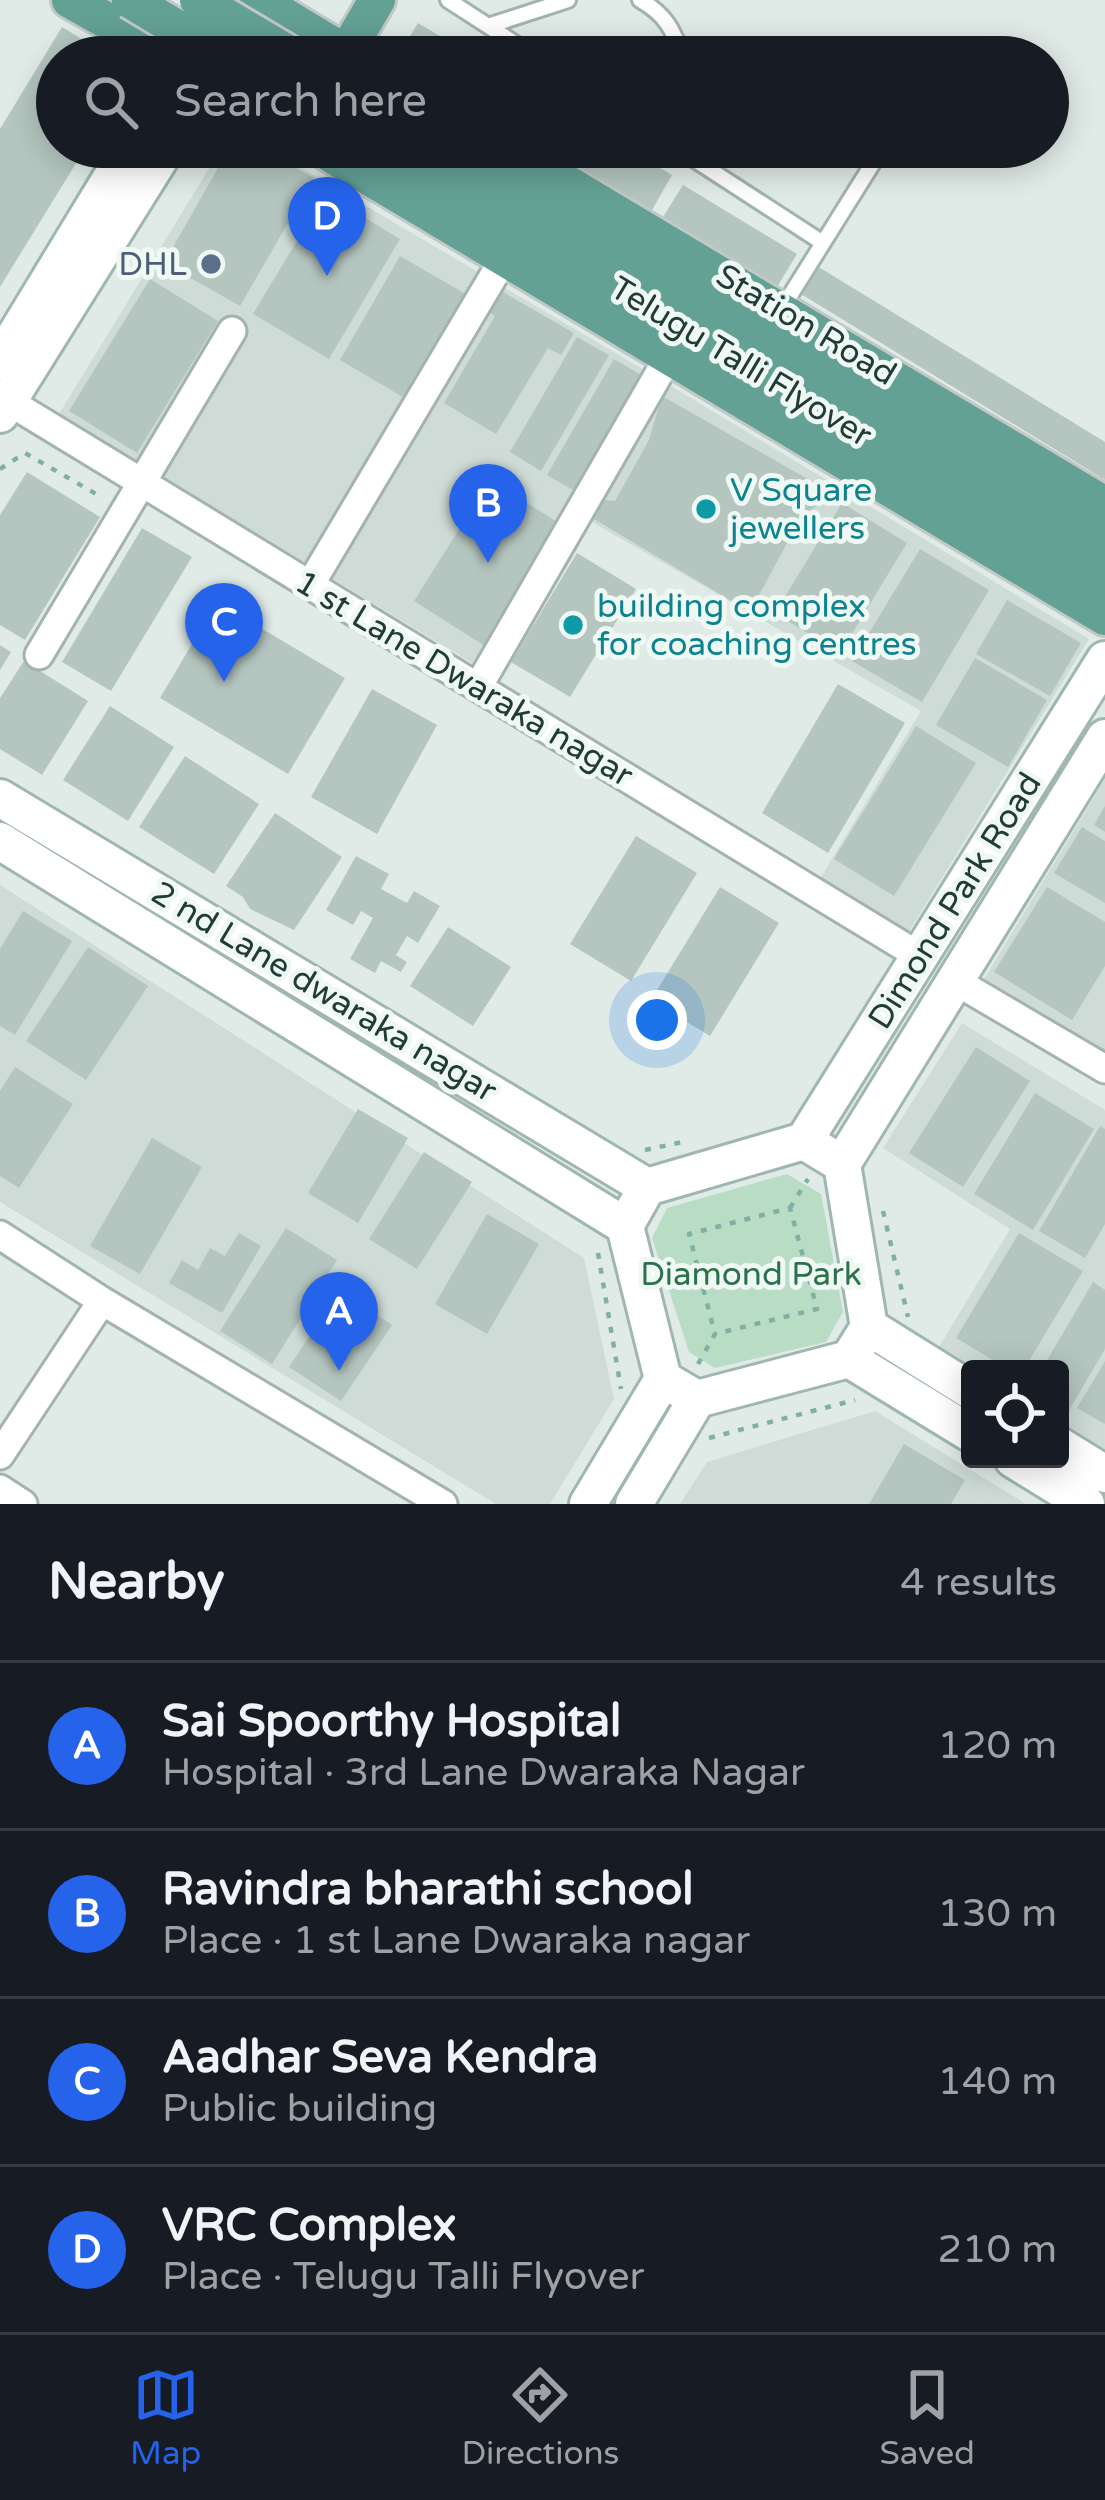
<!DOCTYPE html>
<html lang="en">
<head>
<meta charset="utf-8">
<style>
	body { margin:0; font-family:"Varela Round",sans-serif; background:#242831; color:#f1f3f6 }
	.controls { position:absolute; right:36px; bottom:36px; display:grid; overflow:hidden; border-radius:12px; box-shadow:0 6px 30px #0003 }
	.controls button { width:108px; height:108px; display:grid; place-items:center; padding:0; border:0; border-bottom:3px solid #363941; background:#171b24; color:#f1f3f6; font:60px sans-serif }
	.you { position:absolute; left:657px; top:1020px; width:42px; height:42px; margin:-30px; border:9px solid #fff; border-radius:50%; background:#1a73e8; box-shadow:0 0 0 18px #1a73e833 }
	.badge { display:grid; place-items:center; width:78px; height:78px; border-radius:50%; background:#2563eb; color:#fff; font-size:39px; font-weight:700 }
	.pin { position:absolute; translate:-50% -99px; filter:drop-shadow(0 3px 6px #0008) }
	.pin::after { content:''; position:absolute; top:63px; width:42px; height:36px; background:inherit; clip-path:polygon(0 0,100% 0,50% 100%) }
	.list { margin:0; padding:0; list-style:none }
	h2 { display:flex; justify-content:space-between; align-items:center; height:156px; margin:0; padding:0 48px; font-size:51px }
	h2 small { font-size:39px; font-weight:400; color:#9ea1a6 }
	.list li { display:grid; grid-template-columns:78px 1fr auto; gap:36px; align-items:center; box-sizing:border-box; height:168px; padding:0 48px; border-top:3px solid #363941 }
	.list b { display:block; font-size:45px; white-space:nowrap }
	.list p { margin:0; font-size:39px; white-space:nowrap; color:#9ea1a6 }
	.list em { font-size:39px; font-style:normal; color:#9ea1a6 }
	.icon { flex:none; width:66px; height:66px; fill:none; stroke:currentColor; stroke-width:2; stroke-linecap:round; stroke-linejoin:round }
	.map { position:relative; flex:none; width:1105px; height:1504px; overflow:hidden }
	.search { position:absolute; background:#171b24; box-shadow:0 6px 30px #0003; left:36px; right:36px; top:36px; height:132px; display:flex; align-items:center; gap:30px; box-sizing:border-box; padding:0 42px; border-radius:66px; color:#9ea1a6; font-size:45px }
	.sheet { height:828px; background:#171b24 }
	nav { display:flex; justify-content:space-around; align-items:center; box-sizing:border-box; height:168px; border-top:3px solid #363941; background:#171b24; font-size:33px; color:#9ea1a6 }
	nav a { display:grid; justify-items:center; gap:6px }
	nav .on { color:#2563eb }
	.map>svg:first-child { display:block }
	.built { fill:#cedbd6 }
	.green { fill:#b9dcc5 }
	.building { fill:#b5c6c0 }
	.lines { fill:none; stroke-linecap:round; stroke-linejoin:round }
	.service-casing { stroke:#a3b3ae; stroke-width:20 }
	.minor-casing { stroke:#a3b3ae; stroke-width:33 }
	.secondary-casing { stroke:#9fb7b0; stroke-width:42 }
	.primary-casing { stroke:#c1c8c7; stroke-width:42 }
	.path { stroke:#80afa3; stroke-width:4.5; stroke-dasharray:6 9; stroke-linecap:butt }
	.service { stroke:#fff; stroke-width:14 }
	.minor { stroke:#fff; stroke-width:27 }
	.secondary { stroke:#fff; stroke-width:36 }
	.primary { stroke:#64a195; stroke-width:36 }
	.primary-bridge-casing { stroke:#c1c8c7; stroke-width:42; stroke-linecap:butt }
	.primary-bridge { stroke:#64a195; stroke-width:36 }
	.service-dot { fill:#5c6f8a; stroke:#f0f8f4; stroke-width:4.5 }
	.culture-dot { fill:#0f9aa8; stroke:#f0f8f4; stroke-width:4.5 }
	.labels { text-anchor:middle; dominant-baseline:central; stroke-width:10; stroke-linejoin:round; paint-order:stroke }
	.service-label { font-size:33px; fill:#4e5e75; stroke:#f0f8f4; text-anchor:end }
	.street-label { font-size:33px; fill:#213b36; stroke:#f0f8f4 }
	.culture-label { font-size:33px; fill:#0d838f; stroke:#f0f8f4; text-anchor:start }
	.park-label { font-size:33px; fill:#2b724b; stroke:#f0f8f4 }
</style>
</head>
<body>
<div class="map">
<svg width="1105" height="1504" viewBox="0 0 1105 1504">
	<rect width="100%" height="100%" fill="#e0ebe7"/>
	<!-- built -->
	<path class="built" d="M222 147H266L651 374 479 667 59 414Z
		M666 383 1089 639 908 933 821 877 921 711 585 518Z
		M1105 779V1052L984 979Z
		M0 885 584 1258 614 1399 550 1504H496L0 1202Z
		M962 1023 1105 1110V1449L1060 1421V1369H974L939 1347 1010 1229 883 1148Z
		M875 1411 1026 1504H680L707 1462Z"/>
	<!-- green -->
	<path class="green" d="M787 1174 821 1194 843 1312 826 1342 715 1368 689 1352 652 1238 667 1208Z"/>
	<!-- building -->
	<path class="building" d="M418 23 475 57 398 56Z
		M62 27 111 57H57V147H86L0 287V129Z
		M230 147H259L314 178 240 306 164 263Z
		M545 147H625L672 175 652 210Z
		M683 185 797 254 777 287 663 217Z
		M325 194 400 239 329 359 253 314Z
		M400 256 469 296 408 400 340 360Z
		M817 266 1105 442V480L801 294Z
		M150 279 218 321 137 453 69 411Z
		M496 288 574 333 561 355 548 348 496 434 444 403 495 316 483 309Z
		M577 337 609 355 541 471 510 452Z
		M614 359 646 378 578 493 547 475Z
		M662 396 834 494 801 517 750 612 594 519 605 500 615 501 649 440Z
		M27 472 100 517 25 640 0 625V515Z
		M490 480 562 525 485 646 414 601Z
		M842 503 907 543 840 653 775 613Z
		M142 528 192 557 111 691 62 662Z
		M920 549 989 590 922 702 852 661Z
		M577 553 636 589 570 697 511 662Z
		M1007 600 1081 643 1050 696 976 654Z
		M217 602 345 678 288 774 160 698Z
		M0 645 11 652 0 670Z
		M975 658 1047 700 1008 767 936 725Z
		M24 661 88 701 42 775 0 749V698Z
		M838 684 905 723 828 853 762 813Z
		M372 689 437 725 377 834 311 797Z
		M110 706 174 747 128 821 63 780Z
		M916 726 976 763 894 896 834 859Z
		M185 756 259 804 214 874 139 827Z
		M1105 806V832L1094 825Z
		M275 813 342 857 294 930 250 909 243 897 226 886Z
		M1082 827 1105 841V903L1054 873Z
		M636 836 697 873 631 981 570 944Z
		M356 856 389 874 381 889 407 903 414 891 440 906 418 943 407 936 396 955 407 962 401 972 381 961 375 973 350 959 373 918 361 911 353 925 326 910Z
		M720 887 779 923 710 1036 651 1000Z
		M1047 887 1105 922V966L1072 1020 994 972Z
		M23 911 72 941 15 1035 0 1026V949Z
		M448 927 511 967 473 1026 410 986Z
		M88 947 148 986 86 1080 26 1041Z
		M976 1047 1030 1081 963 1187 909 1153Z
		M15 1067 73 1104 19 1188 0 1176V1091Z
		M1035 1093 1094 1129 1033 1230 974 1194Z
		M358 1109 408 1138 358 1223 308 1193Z
		M1100 1126 1105 1129V1224L1085 1258 1039 1231Z
		M152 1138 202 1167 140 1274 90 1246Z
		M424 1152 472 1182 417 1269 369 1239Z
		M487 1214 539 1244 487 1334 435 1304Z
		M286 1228 337 1260 272 1364 220 1331Z
		M239 1233 261 1246 222 1313 169 1283 182 1260 198 1270 210 1248 225 1256Z
		M1019 1233 1083 1271 1024 1369H1008L956 1338Z
		M1093 1282 1105 1290V1349L1067 1414 1060 1409V1369H1042Z
		M340 1291 392 1325 341 1401 289 1367Z
		M1105 1361V1424L1077 1408Z
		M904 1444 965 1480 951 1504H869Z"/>
	<g class="lines">
		<defs>
			<path id="service" d="M448 0 536 57
				M640 0C665 14 674 30 682 57
				M488 26 568 0
				M675 147 823 243
				M781 310 883 147"/>
			<path id="minor" d="M8 401 921 957
				M310 585 503 260
				M39 655 232 331
				M478 687 668 358
				M957 982 1105 1069
				M0 1235 102 1301 443 1504
				M0 1455 102 1301
				M0 1489 23 1504"/>
			<path id="secondary" d="M0 361 130 147
				M0 414 167 147
				M0 798 647 1187
				M0 841 625 1226
				M804 1141 842 1164 869 1327 849 1359 697 1399 663 1379 625 1226 647 1187Z
				M804 1141 1105 660
				M842 1164 1105 738
				M869 1327 970 1390
				M849 1359 970 1433
				M1060 1446 1105 1474
				M1013 1459 1086 1504
				M588 1504 663 1379
				M634 1504 697 1399"/>
			<path id="primary" d="M70 0 172 57
				M258 0 352 57
				M346 53 377 0
				M319 147 1105 617
				M377 147 1105 578
				M446 147 1105 539
				M506 147 1105 505"/>
		</defs>
		<!-- service casing -->
		<use href="#service" class="service-casing"/>
		<!-- minor casing -->
		<use href="#minor" class="minor-casing"/>
		<!-- secondary casing -->
		<use href="#secondary" class="secondary-casing"/>
		<!-- primary casing -->
		<use href="#primary" class="primary-casing"/>
		<!-- path -->
		<path class="path" d="M0 469 25 453 103 498
			M645 1150 687 1141
			M790 1208 808 1179
			M883 1211 908 1317
			M598 1253 621 1389
			M698 1364 715 1334 689 1234 790 1208 817 1309 715 1334
			M709 1438 855 1400"/>
		<!-- service -->
		<use href="#service" class="service"/>
		<!-- minor -->
		<use href="#minor" class="minor"/>
		<!-- secondary -->
		<use href="#secondary" class="secondary"/>
		<!-- primary -->
		<use href="#primary" class="primary"/>
		<defs>
			<path id="primary-bridge" d="M130 0 225 57
				M198 0 294 57"/>
		</defs>
		<!-- primary-bridge casing -->
		<use href="#primary-bridge" class="primary-bridge-casing"/>
		<!-- primary-bridge -->
		<use href="#primary-bridge" class="primary-bridge"/>
	</g>
	<!-- markers -->
	<circle class="service-dot" cx="211" cy="264" r="12"/>
	<g class="culture-dot">
		<circle cx="706" cy="509" r="12"/>
		<circle cx="573" cy="625" r="12"/>
	</g>
	<g class="labels">
		<!-- service labels -->
		<g class="service-label">
			<text x="187" y="264">DHL</text>
		</g>
		<!-- street labels -->
		<g class="street-label">
			<text transform="translate(806 325) rotate(31)">Station Road</text>
			<text transform="translate(741 362) rotate(31)">Telugu Talli Flyover</text>
			<text transform="translate(464 679) rotate(31)">1 st Lane Dwaraka nagar</text>
			<text transform="translate(955 901) rotate(-58)">Dimond Park Road</text>
			<text transform="translate(324 992) rotate(31)">2 nd Lane dwaraka nagar</text>
		</g>
		<!-- culture labels -->
		<g class="culture-label">
			<text x="730" y="490">V Square<tspan x="730" dy="38">jewellers</tspan></text>
			<text x="597" y="606">building complex<tspan x="597" dy="38">for coaching centres</tspan></text>
		</g>
		<!-- park labels -->
		<g class="park-label">
			<text x="751" y="1274">Diamond Park</text>
		</g>
	</g>
</svg>
<div class="controls">
<button><svg class="icon" aria-label="locate" viewBox="0 0 24 24"><circle cx="12" cy="12" r="6"/><path d="M12 2v4M12 18v4M2 12h4M18 12h4"/></svg></button>
</div>
<div class="you"></div>
<div class="pin badge" style="left:339px;top:1371px">A</div>
<div class="pin badge" style="left:488px;top:563px">B</div>
<div class="pin badge" style="left:224px;top:682px">C</div>
<div class="pin badge" style="left:327px;top:276px">D</div>
<div class="search"><svg class="icon" aria-label="search" viewBox="0 0 24 24"><circle cx="10" cy="10" r="6"/><path d="M15 15l6 6"/></svg>Search here</div>
</div>
<section class="sheet">
<h2>Nearby<small>4 results</small></h2>
<ul class="list">
<li><span class="badge">A</span><div><b>Sai Spoorthy Hospital</b><p>Hospital · 3rd Lane Dwaraka Nagar</p></div><em>120 m</em></li>
<li><span class="badge">B</span><div><b>Ravindra bharathi school</b><p>Place · 1 st Lane Dwaraka nagar</p></div><em>130 m</em></li>
<li><span class="badge">C</span><div><b>Aadhar Seva Kendra</b><p>Public building</p></div><em>140 m</em></li>
<li><span class="badge">D</span><div><b>VRC Complex</b><p>Place · Telugu Talli Flyover</p></div><em>210 m</em></li>
</ul>
</section>
<nav>
<a class="on"><svg class="icon" aria-label="map" viewBox="0 0 24 24"><path d="M3 6l6-2 6 2 6-2v14l-6 2-6-2-6 2zM9 4v14M15 6v14"/></svg>Map</a>
<a><svg class="icon" aria-label="directions" viewBox="0 0 24 24"><path d="M12 3l9 9-9 9-9-9zM9 14v-3h6M13 9l2 2-2 2"/></svg>Directions</a>
<a><svg class="icon" aria-label="saved" viewBox="0 0 24 24"><path d="M7 4h10v16l-5-4-5 4z"/></svg>Saved</a>
</nav>
</body>
</html>
